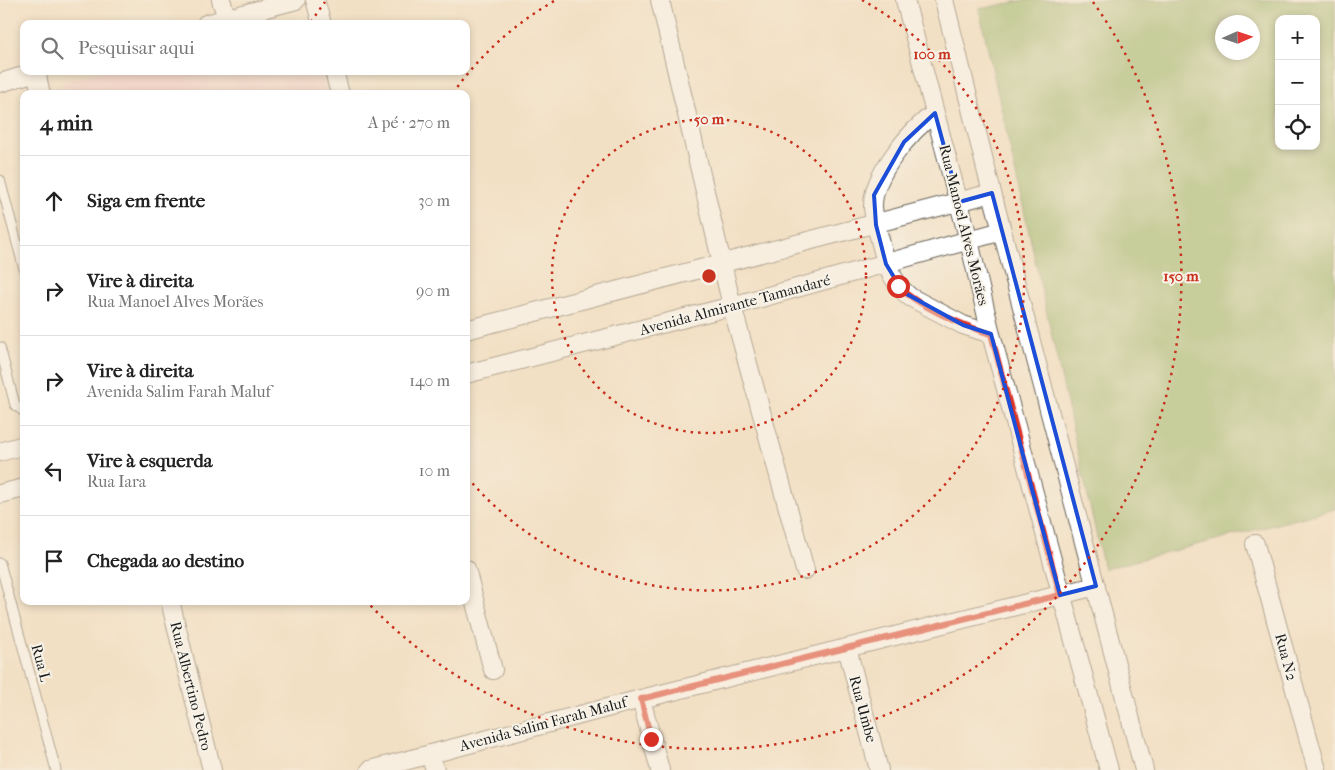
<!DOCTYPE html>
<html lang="pt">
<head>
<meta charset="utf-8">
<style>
	body { margin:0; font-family:"IM FELL French Canon",serif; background:#f2f2f2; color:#222 }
	.controls { position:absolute; right:15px; top:15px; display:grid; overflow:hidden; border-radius:10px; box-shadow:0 2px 8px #0003 }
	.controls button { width:45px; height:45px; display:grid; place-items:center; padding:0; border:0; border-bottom:1px solid #e0e0e0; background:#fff; color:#222; font:25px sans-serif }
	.compass { position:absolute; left:1215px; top:15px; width:45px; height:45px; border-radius:50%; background:#fff; box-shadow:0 2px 8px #0003; rotate:87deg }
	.stop { position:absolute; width:15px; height:15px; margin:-11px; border:4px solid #d93025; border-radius:50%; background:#fff }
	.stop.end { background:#d93025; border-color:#fff; box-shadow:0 1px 5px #0008 }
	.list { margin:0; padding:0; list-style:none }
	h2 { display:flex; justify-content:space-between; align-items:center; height:65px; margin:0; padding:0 20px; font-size:21px }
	h2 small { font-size:16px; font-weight:400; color:#767676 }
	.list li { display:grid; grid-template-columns:32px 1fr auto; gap:15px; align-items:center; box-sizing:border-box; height:90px; padding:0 20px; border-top:1px solid #e0e0e0 }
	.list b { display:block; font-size:19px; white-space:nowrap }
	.list p { margin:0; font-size:16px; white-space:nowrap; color:#767676 }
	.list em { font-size:16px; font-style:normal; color:#767676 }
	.icon { flex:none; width:28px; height:28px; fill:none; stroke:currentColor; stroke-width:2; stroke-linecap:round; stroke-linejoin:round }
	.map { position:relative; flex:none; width:1335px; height:770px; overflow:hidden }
	.search { position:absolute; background:#fff; box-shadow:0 2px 8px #0003; left:20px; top:20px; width:450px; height:55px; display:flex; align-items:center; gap:12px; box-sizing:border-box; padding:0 18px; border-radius:10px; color:#767676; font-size:19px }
	.panel { position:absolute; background:#fff; box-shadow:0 2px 8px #0003; left:20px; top:90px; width:450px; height:515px; border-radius:10px }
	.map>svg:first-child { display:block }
	.built { fill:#f7cfd0 }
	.forest { fill:#94b66b; stroke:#586944; fill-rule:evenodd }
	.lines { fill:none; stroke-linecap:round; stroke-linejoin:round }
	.lane-casing { stroke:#676157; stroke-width:11 }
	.street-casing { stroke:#676157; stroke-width:20 }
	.lane { stroke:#fff; stroke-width:9 }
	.street { stroke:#fff; stroke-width:18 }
	.route { stroke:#d93025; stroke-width:6 }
	.marked { fill:none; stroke:#1d4ed8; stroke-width:4; stroke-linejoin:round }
	.ring { fill:none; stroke:#c8321e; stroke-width:2.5; stroke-dasharray:2.5 5 }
	.labels { text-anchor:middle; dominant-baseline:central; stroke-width:4; stroke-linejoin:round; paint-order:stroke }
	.street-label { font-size:15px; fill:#1c1c1c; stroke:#f7f3e8 }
	.centre { fill:#c8321e; stroke:#f7f3e8; stroke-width:2.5 }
	.ring-label { font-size:15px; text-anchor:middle; font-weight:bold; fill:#c8321e; stroke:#f7f3e8; stroke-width:4; stroke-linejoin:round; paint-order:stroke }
</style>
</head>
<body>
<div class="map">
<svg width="1335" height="770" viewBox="0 0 1335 770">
	<rect width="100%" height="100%" fill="#f7f3e8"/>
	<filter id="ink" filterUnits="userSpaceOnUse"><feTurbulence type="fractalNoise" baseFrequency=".02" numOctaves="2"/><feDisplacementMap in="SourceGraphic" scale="10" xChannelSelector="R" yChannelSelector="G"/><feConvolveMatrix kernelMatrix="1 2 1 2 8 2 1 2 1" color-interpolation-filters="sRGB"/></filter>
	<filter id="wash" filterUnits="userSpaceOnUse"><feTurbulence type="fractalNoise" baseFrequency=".0096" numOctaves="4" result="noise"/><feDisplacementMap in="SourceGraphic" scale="20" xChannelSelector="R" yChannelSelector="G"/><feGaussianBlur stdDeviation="1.12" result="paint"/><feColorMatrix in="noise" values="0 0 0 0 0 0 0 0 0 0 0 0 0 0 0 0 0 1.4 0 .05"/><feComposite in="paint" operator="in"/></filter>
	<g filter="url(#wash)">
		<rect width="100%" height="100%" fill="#f2e0c4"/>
		<!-- built -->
		<path class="built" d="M102 71H321L327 94H57L63 82Z"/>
		<!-- forest -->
		<path class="forest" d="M1025 0H1335V509L1104 569 979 9ZM1279 19H1316V146H1279ZM1222 22H1252V52H1222Z"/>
	</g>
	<g filter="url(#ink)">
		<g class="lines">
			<defs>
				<path id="lane" d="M0 180 24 269
					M0 347 15 405 24 412
					M0 563 56 770"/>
				<path id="street" d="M221 0 227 18
					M315 0 322 24
					M660 0 732 306 805 570
					M905 0 969 241 991 334 1109 770
					M944 0 992 193 1144 770
					M206 24 296 0
					M334 71 340 94
					M36 72 41 94
					M0 83 39 71
					M935 113C911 130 872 175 873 207 874 221 879 235 882 248 887 268 894 284 910 297L963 325 991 334
					M466 330 992 193
					M466 374 732 306 1002 231
					M0 452 24 445
					M0 494 24 488
					M1255 544 1317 770
					M466 569 493 670
					M170 601 212 770
					M847 648 879 770
					M641 699 660 770
					M430 754 435 770
					M370 770 641 699 1096 586"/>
			</defs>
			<!-- lane casing -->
			<use href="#lane" class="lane-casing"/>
			<!-- street casing -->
			<use href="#street" class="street-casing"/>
			<!-- lane -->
			<use href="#lane" class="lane"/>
			<!-- street -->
			<use href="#street" class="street"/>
		</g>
	</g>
	<g class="lines" filter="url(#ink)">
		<!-- route -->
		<path class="route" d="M651 739 641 699 1060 595 991 334C964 326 917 306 898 286"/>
	</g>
	<!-- marked area -->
	<path d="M0 0H1335V770H0ZM935 113 959 202 992 193 1096 586 1060 595 991 334 963 325 903 292 886 264 876 225 874 195 904 142Z" fill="#f2e0c4" fill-opacity=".55" fill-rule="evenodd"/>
	<path class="marked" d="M935 113 959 202 992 193 1096 586 1060 595 991 334 963 325 903 292 886 264 876 225 874 195 904 142Z"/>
	<!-- distance rings -->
	<g class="ring">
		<circle cx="709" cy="276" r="157"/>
		<path d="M453 93A315 315 0 0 1 556 0M862 0A315 315 0 1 1 468 478"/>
		<path d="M311 22A472 472 0 0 1 325 2M1093 2A472 472 0 0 1 369 604"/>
	</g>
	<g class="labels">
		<!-- street labels -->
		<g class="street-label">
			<text transform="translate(964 225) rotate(76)">Rua Manoel Alves Morães</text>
			<text transform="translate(735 305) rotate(-15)">Avenida Almirante Tamandaré</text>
			<text transform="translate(1286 657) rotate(75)">Rua N2</text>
			<text transform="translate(41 663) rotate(75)">Rua L</text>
			<text transform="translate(191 686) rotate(76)">Rua Albertino Pedro</text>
			<text transform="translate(863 709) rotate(75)">Rua Umbe</text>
			<text transform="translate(543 724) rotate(-15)">Avenida Salim Farah Maluf</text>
		</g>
	</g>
	<circle cx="709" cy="276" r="8" class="centre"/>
	<g class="ring-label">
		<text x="932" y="59">100 m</text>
		<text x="709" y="124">50 m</text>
		<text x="1181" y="281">150 m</text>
	</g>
</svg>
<div class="controls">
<button>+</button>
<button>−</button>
<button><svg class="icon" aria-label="locate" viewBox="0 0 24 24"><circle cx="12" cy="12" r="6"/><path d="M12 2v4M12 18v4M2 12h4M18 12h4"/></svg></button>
</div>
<svg class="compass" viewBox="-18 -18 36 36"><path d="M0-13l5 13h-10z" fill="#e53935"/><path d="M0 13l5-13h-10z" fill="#767676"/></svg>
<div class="stop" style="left:898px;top:286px"></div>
<div class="stop end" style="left:651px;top:739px"></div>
<div class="search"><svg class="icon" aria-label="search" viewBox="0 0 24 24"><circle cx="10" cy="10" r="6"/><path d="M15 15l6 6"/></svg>Pesquisar aqui</div>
<section class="panel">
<h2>4 min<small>A pé · 270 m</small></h2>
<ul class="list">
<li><svg class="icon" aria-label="ahead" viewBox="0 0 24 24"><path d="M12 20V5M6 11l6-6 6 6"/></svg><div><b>Siga em frente</b></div><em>30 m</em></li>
<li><svg class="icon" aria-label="right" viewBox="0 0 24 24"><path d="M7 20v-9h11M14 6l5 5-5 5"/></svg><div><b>Vire à direita</b><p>Rua Manoel Alves Morães</p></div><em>90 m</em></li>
<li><svg class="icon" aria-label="right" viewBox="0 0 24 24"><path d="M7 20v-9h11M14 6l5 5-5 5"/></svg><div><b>Vire à direita</b><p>Avenida Salim Farah Maluf</p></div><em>140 m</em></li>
<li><svg class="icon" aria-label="left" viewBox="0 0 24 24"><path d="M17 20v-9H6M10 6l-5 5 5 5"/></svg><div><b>Vire à esquerda</b><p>Rua Iara</p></div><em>10 m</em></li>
<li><svg class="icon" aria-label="arrive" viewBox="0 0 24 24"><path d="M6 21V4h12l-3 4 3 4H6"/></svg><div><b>Chegada ao destino</b></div></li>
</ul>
</section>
</div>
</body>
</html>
